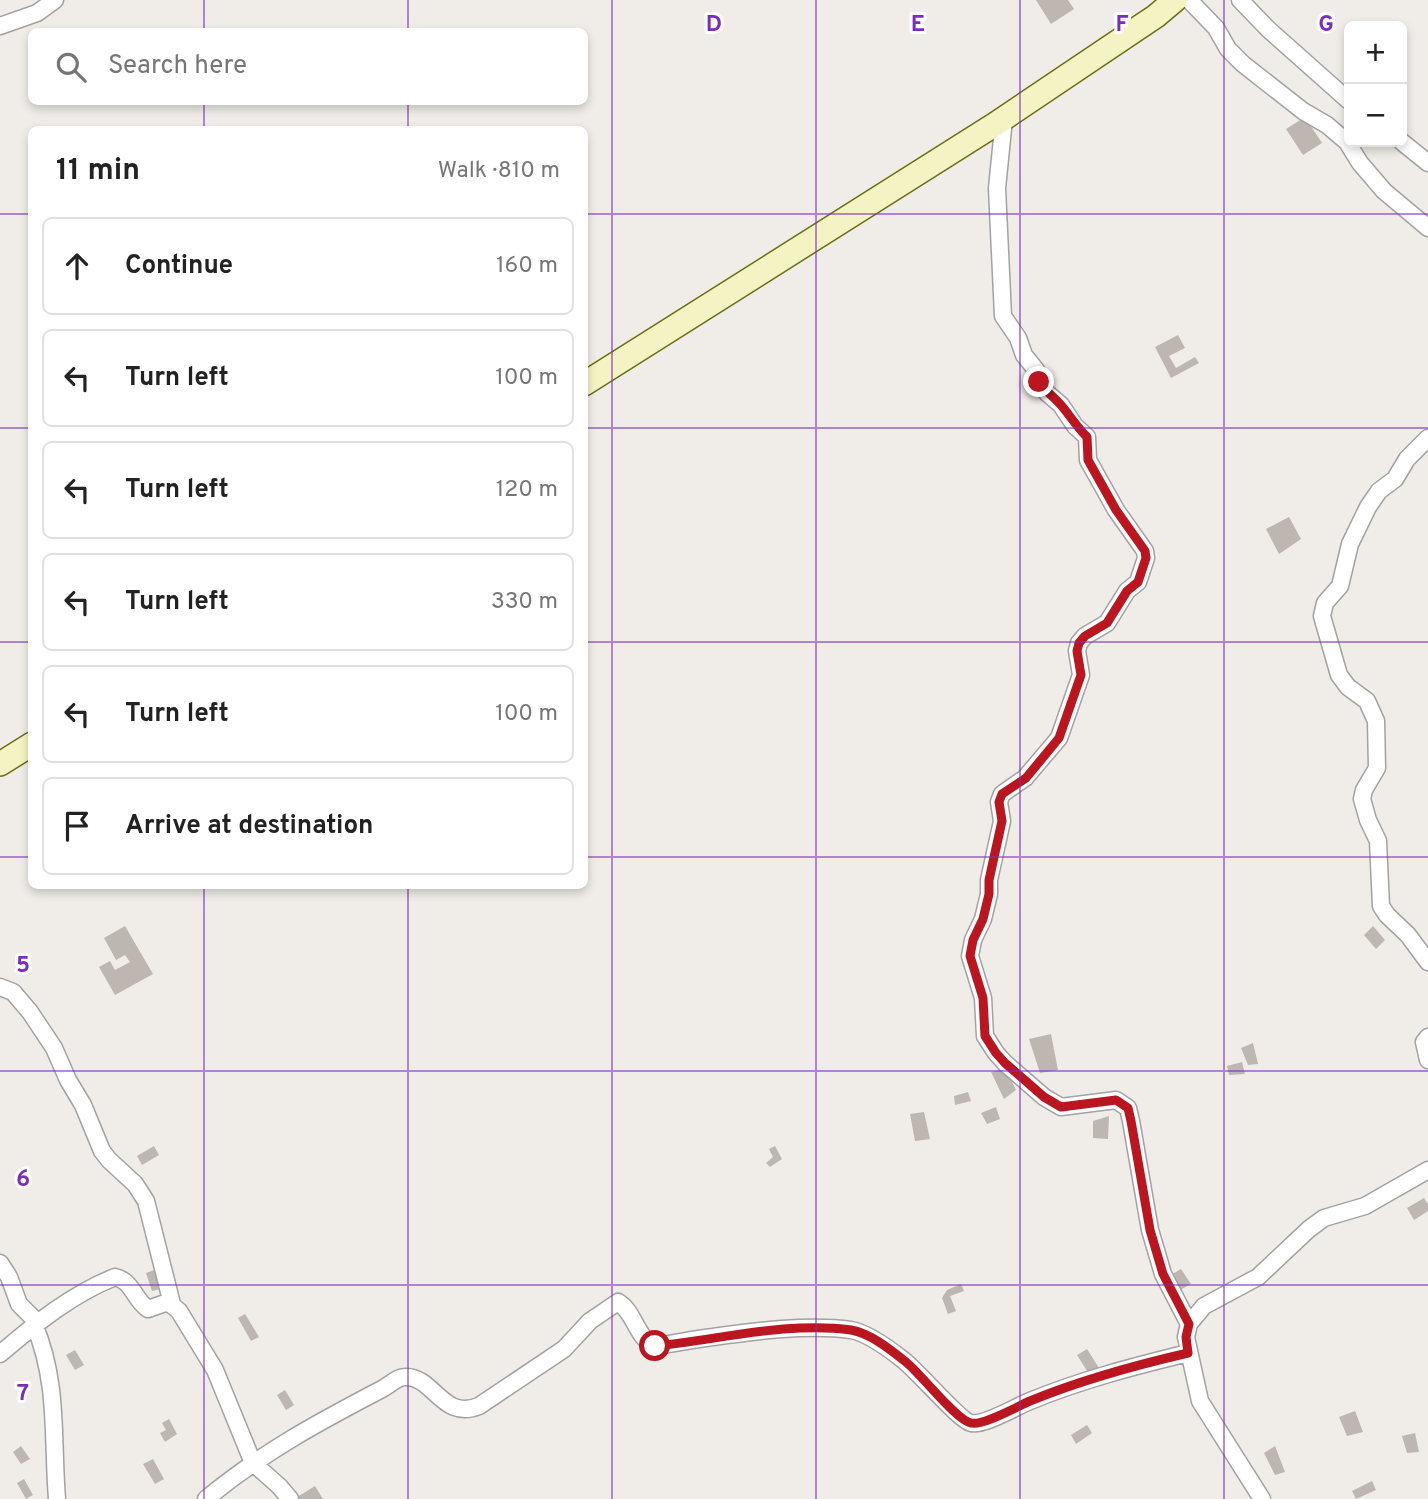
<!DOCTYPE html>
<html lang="en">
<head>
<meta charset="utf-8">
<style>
	body { margin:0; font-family:Overpass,sans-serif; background:#f6f6f6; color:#222 }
	.controls { position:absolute; right:21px; top:21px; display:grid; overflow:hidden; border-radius:10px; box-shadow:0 4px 10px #0003 }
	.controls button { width:63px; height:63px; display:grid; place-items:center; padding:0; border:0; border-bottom:2px solid #e0e0e0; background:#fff; color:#222; font:35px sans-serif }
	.stop { position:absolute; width:21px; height:21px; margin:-16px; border:5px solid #bb161f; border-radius:50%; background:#fff }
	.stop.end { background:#bb161f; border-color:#fff; box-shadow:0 2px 7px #0008 }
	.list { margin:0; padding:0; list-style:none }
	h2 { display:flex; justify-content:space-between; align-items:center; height:91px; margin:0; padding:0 28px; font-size:30px }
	h2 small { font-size:23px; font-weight:400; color:#767676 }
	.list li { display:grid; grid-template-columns:46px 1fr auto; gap:21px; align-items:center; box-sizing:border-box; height:98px; margin:0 14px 14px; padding:0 14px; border:2px solid #e0e0e0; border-radius:10px }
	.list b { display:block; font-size:26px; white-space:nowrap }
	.list em { font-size:23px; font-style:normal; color:#767676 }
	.icon { flex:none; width:38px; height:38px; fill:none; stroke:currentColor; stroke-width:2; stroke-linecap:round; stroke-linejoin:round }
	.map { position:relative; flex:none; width:1428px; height:1499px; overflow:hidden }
	.search { position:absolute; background:#fff; box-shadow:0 4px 10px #0003; left:28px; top:28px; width:560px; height:77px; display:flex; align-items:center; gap:18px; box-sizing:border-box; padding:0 24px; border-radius:10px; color:#767676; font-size:26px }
	.panel { position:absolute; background:#fff; box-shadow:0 4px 10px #0003; left:28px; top:126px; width:560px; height:763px; border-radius:10px }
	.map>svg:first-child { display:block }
	.building { fill:#bdb6b1 }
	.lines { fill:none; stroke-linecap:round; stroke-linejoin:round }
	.street-casing { stroke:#a2a2a2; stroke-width:19 }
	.secondary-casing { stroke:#696e11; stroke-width:26 }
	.street { stroke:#fff; stroke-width:16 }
	.secondary { stroke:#f3f3c3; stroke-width:23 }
	.route { stroke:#bb161f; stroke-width:9 }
	.grid { fill:none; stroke:#7b2cbf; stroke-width:2; stroke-opacity:0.55 }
	.grid-label { font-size:23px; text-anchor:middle; font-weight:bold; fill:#7b2cbf; stroke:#fff; stroke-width:6; stroke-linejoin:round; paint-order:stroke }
</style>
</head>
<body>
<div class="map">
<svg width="1428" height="1499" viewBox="0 0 1428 1499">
	<rect width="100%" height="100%" fill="#f0ede8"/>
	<!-- building -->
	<path class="building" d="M1036 0H1068L1074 9 1051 24Z
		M1305 117 1322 143 1303 155 1286 129Z
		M1178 335 1185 348 1169 356 1176 368 1195 357 1199 363 1171 378 1155 347Z
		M1289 517 1301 539 1279 554 1266 529Z
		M125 926 153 974 115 995 99 967 110 961 115 970 130 962 125 955 116 960 104 938Z
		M1373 926 1385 940 1376 949 1364 935Z
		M1051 1034 1058 1070 1040 1073 1029 1039Z
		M1253 1043 1258 1064 1248 1065 1241 1048Z
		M1242 1062 1245 1074 1229 1075 1227 1066Z
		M1006 1069 1016 1090 1004 1099 991 1072Z
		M968 1092 971 1101 955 1105 954 1096Z
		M996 1107 1000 1119 987 1124 981 1113Z
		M924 1112 930 1139 915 1141 910 1114Z
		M1109 1116 1108 1139 1093 1138V1121Z
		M154 1146 159 1155 142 1165 137 1156Z
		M775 1146 782 1159 770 1167 766 1163 773 1157 769 1149Z
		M1424 1198 1428 1204V1211L1414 1220 1407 1208Z
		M1181 1269 1191 1284 1180 1290 1171 1275Z
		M154 1270 160 1289 152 1291 146 1273Z
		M961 1284 964 1291 950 1296 956 1311 948 1314 942 1298 947 1290Z
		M245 1314 259 1337 251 1341 238 1318Z
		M1087 1349 1099 1368 1089 1374 1077 1355Z
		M75 1350 84 1365 75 1370 66 1355Z
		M285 1390 294 1405 286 1410 277 1395Z
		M1355 1411 1363 1432 1347 1436 1339 1417Z
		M169 1419 177 1434 165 1442 160 1433 166 1430 162 1423Z
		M1087 1425 1092 1433 1076 1444 1071 1435Z
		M1415 1433 1419 1452 1407 1453 1402 1436Z
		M21 1446 30 1459 21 1464 13 1452Z
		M1275 1446 1285 1472 1275 1475 1264 1453Z
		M153 1459 164 1479 155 1484 143 1464Z
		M24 1479 33 1495 26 1499 17 1483Z
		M1372 1481 1376 1490 1356 1499 1352 1491Z
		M315 1486 323 1499H294Z"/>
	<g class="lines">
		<defs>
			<path id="street" d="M1189 0 1216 28 1228 49 1243 64 1303 111 1327 125 1347 142 1360 163 1384 191 1428 228
				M1240 0 1268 29 1349 101
				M0 26 37 13 55 0
				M1004 119 997 188 1003 316 1018 338 1024 355 1036 370 1039 382 1047 393 1061 405 1075 426 1087 437 1088 460 1116 510 1145 551 1146 558 1138 582 1127 591 1107 623 1085 636 1079 643 1077 651 1081 675 1059 738 1025 778 1002 794 999 802 1002 821 989 880V894L983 919 973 940 970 956 983 998 985 1036 996 1053 1005 1063 1044 1097 1061 1107 1116 1100 1128 1108 1131 1121 1150 1230 1163 1274 1189 1324
				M1402 142 1428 163
				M1428 438 1407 459 1395 479 1379 491 1368 507 1350 544 1340 586 1325 603 1322 616 1339 675 1348 687 1367 701 1376 721 1377 768 1364 790 1362 799 1368 820 1378 841 1381 906 1387 915 1408 935 1428 962
				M0 987 13 992 30 1012 54 1048 68 1080 83 1105 102 1151 109 1160 135 1184 146 1201 172 1304
				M1428 1037 1424 1042 1428 1060
				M0 1263 9 1277 19 1304 37 1322
				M34 1324C59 1383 52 1438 57 1499
				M0 1354C35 1324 72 1294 115 1277 133 1281 134 1300 148 1309L168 1302 179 1311 215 1370 253 1463 279 1486 290 1499
				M206 1499C263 1452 317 1423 382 1389 390 1385 397 1377 405 1377 434 1376 442 1421 479 1406L564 1349 590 1321 618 1302C635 1312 636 1338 655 1346 674 1344 693 1339 713 1337 755 1331 809 1324 851 1330 868 1333 888 1348 902 1359 917 1370 960 1421 971 1423 984 1426 1017 1406 1030 1401 1081 1380 1135 1366 1188 1353
				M1262 1499 1200 1401 1186 1337 1189 1324 1204 1306 1258 1277 1309 1229 1324 1218 1365 1206 1428 1170"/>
			<path id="secondary" d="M584 384 994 125 1156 16 1175 0
				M0 764 32 744"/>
		</defs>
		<!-- street casing -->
		<use href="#street" class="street-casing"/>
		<!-- secondary casing -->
		<use href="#secondary" class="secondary-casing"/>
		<!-- street -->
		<use href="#street" class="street"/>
		<!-- secondary -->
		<use href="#secondary" class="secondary"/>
	</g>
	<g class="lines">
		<!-- route -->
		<path class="route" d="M655 1346C717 1340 789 1321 851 1330 870 1333 891 1350 906 1362 921 1374 957 1421 971 1423 983 1426 1018 1406 1030 1401 1081 1380 1136 1365 1188 1353L1186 1337 1189 1324 1163 1274 1150 1230 1131 1121 1128 1108 1116 1100 1061 1107 1044 1097 1005 1063 996 1053 985 1036 983 998 970 956 973 940 983 919 989 894V880L1002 821 999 802 1002 794 1026 778 1059 738 1081 675 1077 651 1079 643 1085 636 1107 623 1127 591 1138 582 1146 558 1145 551 1116 510 1088 460 1087 437C1076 426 1069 414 1060 404 1053 396 1045 391 1039 382"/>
	</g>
	<!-- grid -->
	<path class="grid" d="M204 0V32M408 0V32M612 0V1499M816 0V1499M1020 0V1499M1224 0V1499M204 102V130M408 102V130M0 214H32M584 214H1428M0 428H32M584 428H1428M0 642H32M584 642H1428M0 857H32M584 857H1428M204 886V1499M408 886V1499M0 1071H1428M0 1285H1428"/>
	<g class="grid-label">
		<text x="714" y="31">D</text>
		<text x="918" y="31">E</text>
		<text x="1122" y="31">F</text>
		<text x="1326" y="31">G</text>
		<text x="23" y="972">5</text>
		<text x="23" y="1186">6</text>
		<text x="23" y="1400">7</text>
	</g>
</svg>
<div class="controls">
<button>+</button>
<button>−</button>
</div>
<div class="stop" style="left:655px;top:1346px"></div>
<div class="stop end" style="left:1039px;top:382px"></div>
<div class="search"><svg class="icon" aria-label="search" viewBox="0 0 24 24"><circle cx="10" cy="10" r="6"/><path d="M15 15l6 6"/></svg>Search here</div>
<section class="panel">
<h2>11 min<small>Walk · 810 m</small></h2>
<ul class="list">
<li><svg class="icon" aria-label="ahead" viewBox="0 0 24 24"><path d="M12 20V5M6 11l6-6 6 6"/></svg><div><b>Continue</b></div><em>160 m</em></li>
<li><svg class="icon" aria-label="left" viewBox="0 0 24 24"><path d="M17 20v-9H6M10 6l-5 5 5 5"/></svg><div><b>Turn left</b></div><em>100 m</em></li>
<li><svg class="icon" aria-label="left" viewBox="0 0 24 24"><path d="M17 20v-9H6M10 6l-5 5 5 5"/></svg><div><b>Turn left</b></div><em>120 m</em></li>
<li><svg class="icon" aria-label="left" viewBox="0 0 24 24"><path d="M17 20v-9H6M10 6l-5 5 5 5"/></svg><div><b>Turn left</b></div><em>330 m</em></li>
<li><svg class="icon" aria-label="left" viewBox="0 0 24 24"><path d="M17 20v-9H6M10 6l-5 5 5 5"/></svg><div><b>Turn left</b></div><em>100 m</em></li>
<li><svg class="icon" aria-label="arrive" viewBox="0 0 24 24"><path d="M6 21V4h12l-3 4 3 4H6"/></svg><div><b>Arrive at destination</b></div></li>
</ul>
</section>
</div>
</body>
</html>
